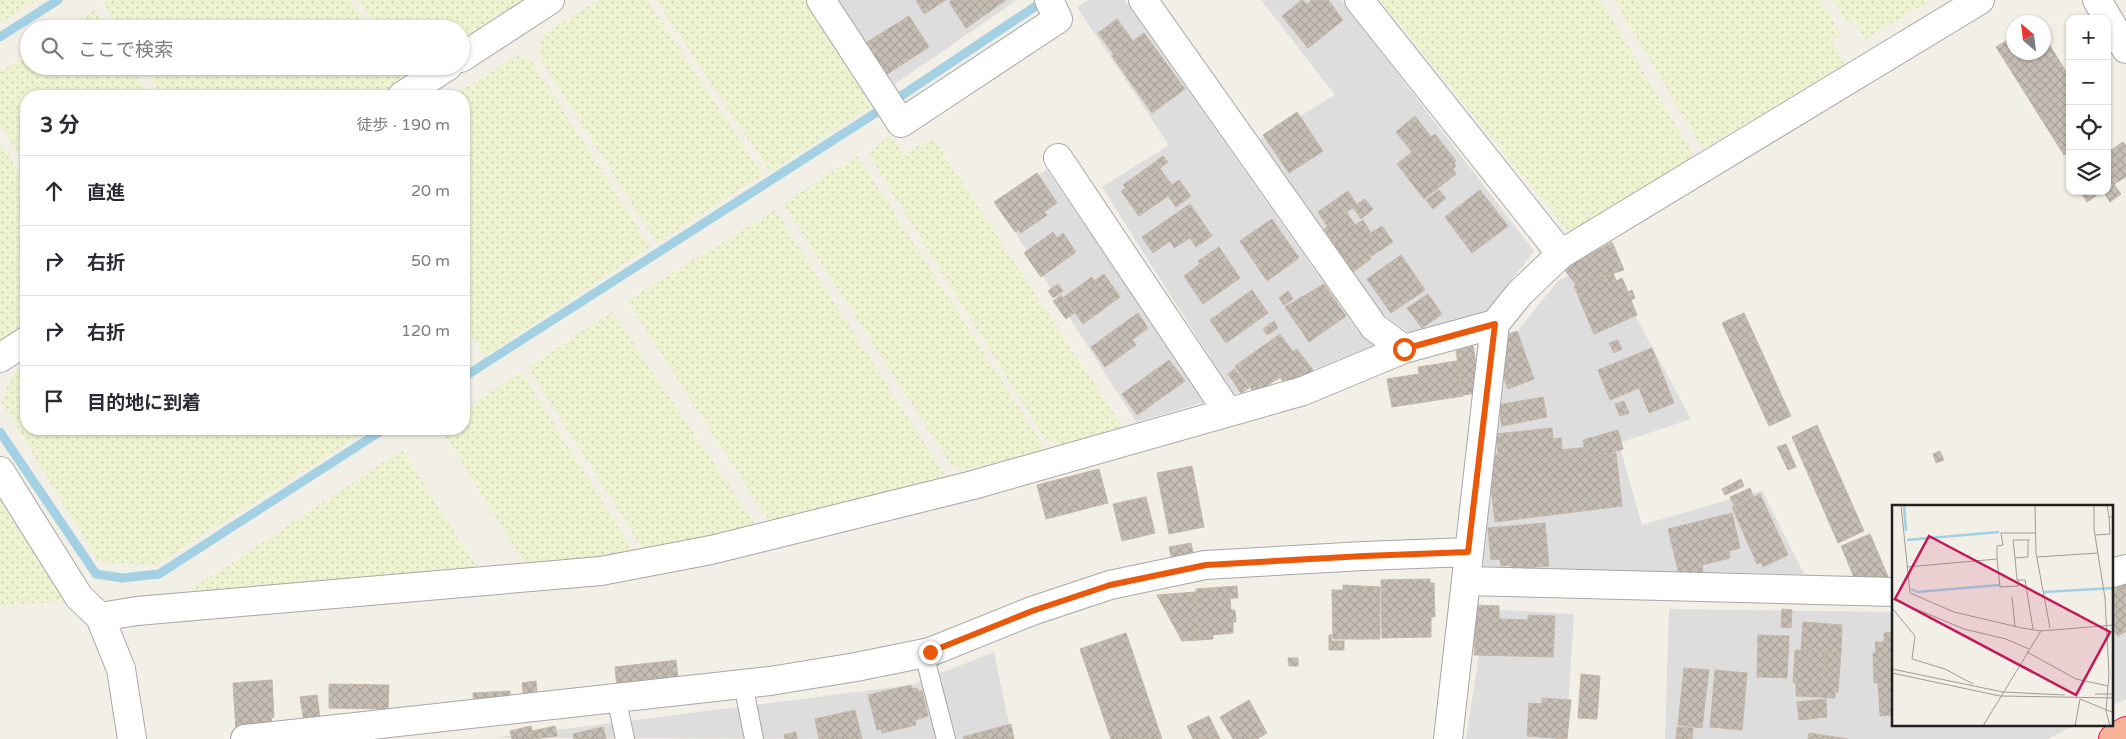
<!DOCTYPE html>
<html lang="ja">
<head>
<meta charset="utf-8">
<style>
	body { margin:0; font-family:"Varela Round","Noto Sans JP",sans-serif; background:#f7f7f7; color:#2b2b33 }
	.controls { position:absolute; right:15px; top:15px; display:grid; overflow:hidden; border-radius:10px; box-shadow:0 1px 4px #0004 }
	.controls button { width:45px; height:45px; display:grid; place-items:center; padding:0; border:0; border-bottom:1px solid #e1e1e2; background:#fff; color:#2b2b33; font:25px sans-serif }
	.compass { position:absolute; left:2006px; top:15px; width:45px; height:45px; border-radius:50%; background:#fff; box-shadow:0 1px 4px #0004; rotate:332deg }
	.stop { position:absolute; width:15px; height:15px; margin:-11px; border:4px solid #ea580c; border-radius:50%; background:#fff }
	.stop.end { background:#ea580c; border-color:#fff; box-shadow:0 1px 5px #0008 }
	.list { margin:0; padding:0; list-style:none }
	h2 { display:flex; justify-content:space-between; align-items:center; height:65px; margin:0; padding:0 20px; font-size:21px }
	h2 small { font-size:16px; font-weight:400; color:#7c7c81 }
	.list li { display:grid; grid-template-columns:32px 1fr auto; gap:15px; align-items:center; box-sizing:border-box; height:70px; padding:0 20px; border-top:1px solid #e1e1e2 }
	.list b { display:block; font-size:19px; white-space:nowrap }
	.list em { font-size:16px; font-style:normal; color:#7c7c81 }
	.icon { flex:none; width:28px; height:28px; fill:none; stroke:currentColor; stroke-width:2; stroke-linecap:round; stroke-linejoin:round }
	.map { position:relative; flex:none; width:2126px; height:739px; overflow:hidden }
	.search { position:absolute; background:#fff; box-shadow:0 1px 4px #0004; left:20px; top:20px; width:450px; height:55px; display:flex; align-items:center; gap:12px; box-sizing:border-box; padding:0 18px; border-radius:28px; color:#7c7c81; font-size:19px }
	.panel { position:absolute; background:#fff; box-shadow:0 1px 4px #0004; left:20px; top:90px; width:450px; height:345px; border-radius:20px }
	.map>svg:first-child { display:block }
	.residential { fill:#dedddd }
	.farmland { fill:url(#farmland-dots) }
	.lines { fill:none; stroke-linecap:round; stroke-linejoin:round }
	.stream { stroke:#a3d0e3; stroke-width:9 }
	.building { fill:url(#building-cross-hatch); stroke:#c5b6a7 }
	.service-casing { stroke:#a7a7a7; stroke-width:20 }
	.minor-casing { stroke:#a7a7a7; stroke-width:30 }
	.tertiary-casing { stroke:#a7a7a7; stroke-width:30 }
	.trunk-casing { stroke:#ec1751; stroke-width:30 }
	.service { stroke:#fff; stroke-width:18 }
	.minor { stroke:#fff; stroke-width:28 }
	.tertiary { stroke:#fff; stroke-width:28 }
	.trunk { stroke:#f7b298; stroke-width:28 }
	.route { stroke:#ea580c; stroke-width:6 }
	.inset-river { fill:none; stroke:#a3d0e3; stroke-width:2.5 }
	.inset-road { fill:none; stroke:#9e9c97; stroke-width:1 }
	.view { fill:#c2185b; fill-opacity:0.15; stroke:#c2185b; stroke-width:2.5 }
	.inset-edge { fill:none; stroke:#202020; stroke-width:2.5 }
</style>
</head>
<body>
<div class="map">
<svg width="2126" height="739" viewBox="0 0 2126 739">
	<defs>
		<pattern id="farmland-dots" width="8" height="8" patternUnits="userSpaceOnUse" patternTransform="scale(1.25)"><rect width="8" height="8" fill="#edf2d0"/><path d="M2 2h.1M6 6h.1" fill="none" stroke="#cbcfb2" stroke-width="1.8" stroke-linecap="round"/></pattern>
		<pattern id="building-cross-hatch" width="8" height="8" patternUnits="userSpaceOnUse" patternTransform="scale(1.25)"><rect width="8" height="8" fill="#c6beb5"/><path d="M0 0l8 8M0 8l8-8" fill="none" stroke="#aaa39b"/></pattern>
	</defs>
	<rect width="100%" height="100%" fill="#f2efe6"/>
	<!-- residential -->
	<path class="residential" d="M838 0H1017L892 86Z
		M1088 0H1124L1358 332 1376 345 1320 367 1233 394 1102 187 1169 145 1077 7Z
		M1261 0H1341L1534 251 1487 312 1408 332 1383 314 1260 140 1335 95Z
		M1047 170 1205 402 1136 422 995 201Z
		M1603 255 1691 419 1619 443 1642 525 1762 490 1804 574 1477 571 1499 398 1515 334 1558 281Z
		M2126 590V699L2112 706V594Z
		M1486 609 1574 614 1566 739H1466Z
		M1669 609 1893 612 1894 725H2074L2048 739H1665Z
		M994 652 1012 739 493 738 911 685Z"/>
	<!-- farmland -->
	<path class="farmland" d="M0 0H37L0 23Z
		M106 0H350L369 29H120L103 2Z
		M360 0H536L461 48V29H379Z
		M598 0H647L763 175 657 243 539 57 541 36Z
		M656 0H812L877 102 770 172Z
		M1380 0H1600L1696 159 1570 234Z
		M1614 0H1820L1842 35 1831 40 1845 64 1703 149Z
		M1833 0H1931L1865 39 1854 21 1848 24Z
		M95 10 107 29H67Z
		M29 53V66H131L149 96H26V165L0 125V72Z
		M517 55 531 60 650 247 485 356 464 324V96H453Z
		M143 66H394L405 84 385 96H162Z
		M892 135 903 155 933 138 1124 429 1074 447 1046 440 867 152Z
		M0 143 26 183V326L0 342Z
		M857 155 1045 448 1041 454 965 469 952 466 783 204Z
		M775 210 946 477 769 521 627 301Z
		M612 312 756 526 670 547 642 548 528 367Z
		M26 364V429H370L156 565 99 562 1 401 13 373Z
		M521 372 633 550 596 562 528 569 441 429H464V409Z
		M402 450 482 575 184 594Z
		M0 499 66 601 0 606Z"/>
	<g class="lines">
		<!-- stream -->
		<path class="stream" d="M0 37 58 0
			M464 377 874 114 1045 0
			M0 432 96 574 122 578 159 574 384 429"/>
	</g>
	<!-- building -->
	<path class="building" d="M916 0H946L924 14Z
		M952 0H1006L966 28 949 2Z
		M1302 0 1307 4 1312 0H1328L1343 20 1308 48 1282 16Z
		M909 16 929 47 884 76 864 44Z
		M1117 19 1133 41 1114 55 1098 33Z
		M1144 33 1185 89 1152 113 1112 56Z
		M2014 36V52H2044V36L2070 78V151L2064 155 1996 47Z
		M1297 112 1323 151 1289 173 1263 135Z
		M1415 116 1431 137 1412 152 1396 132Z
		M1435 134 1456 161 1454 163 1456 166 1453 169 1456 174 1424 199 1397 164Z
		M2123 142 2126 146V177L2114 184 2121 194 2110 202 2103 191H2107V153Z
		M1163 156 1168 162 1160 168 1156 161Z
		M1155 162 1172 185 1179 180 1191 196 1176 207 1168 196 1139 216 1121 191 1126 188 1123 185Z
		M1037 173 1057 203 1044 212 1047 215 1021 233 1019 230 1015 232 994 202Z
		M1439 190 1446 198 1433 209 1426 200Z
		M1480 190 1508 226 1472 253 1445 217Z
		M1348 191 1357 205 1327 226 1318 212Z
		M2080 191H2103L2087 202Z
		M1365 199 1373 209 1361 219 1353 207Z
		M1190 204 1212 236 1196 247 1190 238 1174 248 1170 241 1153 253 1142 237Z
		M1347 213 1355 225 1363 220 1371 233 1382 226 1393 242 1370 257 1371 259 1353 272 1324 229Z
		M1272 219 1299 258 1267 281 1240 241Z
		M1053 232 1057 238 1063 233 1076 252 1041 277 1024 253Z
		M1612 242 1624 270 1576 285 1564 269Z
		M1219 247 1240 278 1203 304 1184 276 1200 264 1198 261Z
		M1401 255 1425 290 1391 313 1367 279Z
		M1613 273 1616 281 1622 278 1628 292 1632 290 1635 298 1631 300 1637 315 1594 334 1574 286Z
		M1104 274 1120 297 1083 324 1064 297 1092 277 1094 281Z
		M1058 284 1063 291 1053 298 1048 291Z
		M1324 284 1346 316 1309 342 1285 307Z
		M1252 290 1268 313 1226 343 1210 320Z
		M1288 291 1293 299 1284 305 1279 298Z
		M1428 294 1442 314 1422 328 1407 308Z
		M1061 295 1074 313 1066 319 1053 301Z
		M1138 313 1148 328 1132 340 1136 345 1105 367 1091 347Z
		M1744 313 1791 416 1769 426 1722 323Z
		M1274 321 1278 328 1267 335 1263 329Z
		M1517 331 1534 379 1508 389 1502 373 1509 334Z
		M1280 334 1293 352 1297 349 1313 370 1287 388 1280 377 1255 394 1235 366Z
		M1618 340 1622 349 1614 353 1609 343Z
		M1473 346 1479 381 1478 393 1463 395 1456 351Z
		M1652 348 1674 403 1649 413 1639 388 1610 400 1598 370Z
		M1169 360 1185 381 1137 415 1122 394Z
		M1457 361 1463 396 1392 407 1387 379 1419 374 1418 367Z
		M1235 369 1249 388 1241 393 1228 374Z
		M1543 397 1547 417 1502 426 1498 405Z
		M1624 401 1629 413 1620 416 1615 404Z
		M1817 425 1864 531 1838 543 1792 437Z
		M1552 428 1553 439 1561 438 1562 450 1588 447 1589 456 1616 453 1622 506 1495 522 1490 478H1492L1493 456 1498 454 1496 434Z
		M1618 430 1623 449 1604 455 1589 456 1588 447H1584L1583 440Z
		M1786 444 1796 467 1788 470 1777 447Z
		M1940 451 1944 460 1936 463 1933 454Z
		M1192 466 1204 527 1169 534 1157 473Z
		M1099 469 1108 503 1046 519 1037 485Z
		M1741 479 1744 486 1725 495 1722 489Z
		M1750 488 1753 496 1734 505 1730 497Z
		M1760 494 1788 555 1763 567 1761 562 1757 564 1732 507Z
		M1146 497 1155 533 1122 541 1113 504Z
		M1732 513 1740 548 1729 551 1730 558 1702 565 1703 572 1680 578 1668 529Z
		M1545 523 1549 566 1511 569V565L1501 566 1500 559 1491 560 1488 528Z
		M1870 534 1891 584 1858 587 1841 546Z
		M1191 543 1197 571 1174 569 1169 547Z
		M1430 579V583H1434L1435 617H1431V637L1382 638 1381 580Z
		M2126 581V587L2112 595V583Z
		M1343 585 1380 587V639H1333L1332 590H1343Z
		M1237 586 1238 598 1210 599V588Z
		M2126 587V631L2118 636 2112 628V596Z
		M1210 588V599L1230 598 1231 610H1235L1236 622H1233V633L1213 635V639L1199 640 1196 589Z
		M1196 592 1199 640 1182 641 1157 595Z
		M1476 605 1499 606V619L1528 620V615L1555 616 1553 657 1474 655Z
		M1782 609 1792 610 1791 628 1781 627Z
		M1803 622 1842 625 1841 653 1801 650Z
		M1894 632V715L1880 716 1878 683H1874L1873 653H1876L1875 642H1884V633Z
		M1126 633 1162 739H1111L1080 649Z
		M1329 635H1332L1331 641H1344V650H1329Z
		M1758 635 1789 636 1787 678 1757 677Z
		M1795 650 1825 652 1823 682H1818L1817 697 1796 696V683H1793Z
		M1825 652 1841 653 1838 692H1835V698L1817 697 1818 682H1823Z
		M1288 658H1298V666H1289Z
		M676 660 679 688H672L669 661Z
		M669 661 672 692 618 698 615 667Z
		M1684 668 1709 670 1702 728 1678 725Z
		M1715 670 1747 673 1742 730 1710 727Z
		M1581 674 1600 676 1597 719 1578 718Z
		M272 680 274 717 271 718 272 729 236 731 233 683Z
		M536 681 538 707 525 708 522 683Z
		M329 684 389 685 388 709 329 708Z
		M911 685 913 689 917 688 918 691H922L928 716 915 720 916 725 882 733 881 729 877 730 868 695Z
		M510 691 511 707 474 709 473 693Z
		M317 695 321 726 305 728 300 697Z
		M1542 698 1571 700 1567 739 1527 736 1529 703 1542 704Z
		M1826 699 1827 717 1799 720 1797 702Z
		M1249 700 1267 733 1257 739H1233L1220 717Z
		M855 710 862 739H819L815 719Z
		M1209 716 1216 731 1200 739H1193L1187 726Z
		M1011 724 1014 739H964L963 737Z
		M531 726 534 739H512L510 731Z
		M555 726 557 736 534 739 532 731Z
		M603 727 606 739H574L573 734Z
		M1677 727 1693 728 1692 739H1676Z
		M1216 731 1220 739H1200Z
		M796 732 797 739H785L784 735Z
		M1809 733 1848 739H1808Z"/>
	<g class="lines">
		<defs>
			<path id="service" d="M924 654 946 739
				M743 684 754 739
				M616 697 625 739"/>
			<path id="minor" d="M821 0 901 123 1058 19 1049 0
				M1143 0 1374 327 1404 349
				M1359 0 1561 254
				M461 58 550 0
				M402 96 448 66
				M1058 158 1228 412
				M0 358 26 341
				M0 471 79 597 100 617 137 611 601 571 711 550 973 485 1303 391 1404 349 1495 324
				M2112 573 2126 569
				M1466 581 1894 592
				M100 617 121 669 132 739
				M245 739 770 681 856 667 930 652 1032 611 1110 585 1205 565 1364 556 1468 552
				M1448 739 1495 324 1520 293 1561 254 1980 0"/>
			<path id="tertiary" d="M2097 0 2126 49"/>
			<path id="trunk" d="M2113 739 2126 731"/>
		</defs>
		<!-- service casing -->
		<use href="#service" class="service-casing"/>
		<!-- minor casing -->
		<use href="#minor" class="minor-casing"/>
		<!-- tertiary casing -->
		<use href="#tertiary" class="tertiary-casing"/>
		<!-- trunk casing -->
		<use href="#trunk" class="trunk-casing"/>
		<!-- service -->
		<use href="#service" class="service"/>
		<!-- minor -->
		<use href="#minor" class="minor"/>
		<!-- tertiary -->
		<use href="#tertiary" class="tertiary"/>
		<!-- trunk -->
		<use href="#trunk" class="trunk"/>
	</g>
	<g class="lines">
		<!-- route -->
		<path class="route" d="M930 652 1032 611 1110 585 1206 565 1364 556 1468 552 1495 324 1404 349"/>
	</g>
	<!-- overview -->
	<g transform="translate(1892 505)">
		<rect width="221" height="221" fill="#f2efe6"/>
		<path class="inset-river" d="M12 0 14 26M15 35 107 27M19 84 25 87 107 80M152 87 222 83"/>
		<path class="inset-road" d="M9 0 18 88 62 107 130 123 149 126 222 120M143 0 144 48 158 123M202 0V24L213 93 217 169 214 206 218 221M215 0 217 12H222M203 30 218 29 217 12M136 35V52L123 53 125 75H133L141 124M145 52 206 48M123 53 121 35H138M105 54 108 82 126 81V75M15 62 105 54V41L111 40 109 28H144M120 92 123 122M0 94 72 124 114 134 137 144M0 103 23 131 20 154 53 164 81 179M135 147 184 174 216 181M0 164 111 187 173 190M0 168 108 191 222 193M203 189H222M91 221 149 126M183 221 188 194 222 208"/>
		<path class="view" d="M37 31 218 127 184 190 3 94Z"/>
		<rect width="221" height="221" class="inset-edge"/>
	</g>
</svg>
<div class="controls">
<button>+</button>
<button>−</button>
<button><svg class="icon" aria-label="locate" viewBox="0 0 24 24"><circle cx="12" cy="12" r="6"/><path d="M12 2v4M12 18v4M2 12h4M18 12h4"/></svg></button>
<button><svg class="icon" aria-label="layers" viewBox="0 0 24 24"><path d="M12 4l9 5-9 5-9-5zM3 14l9 5 9-5"/></svg></button>
</div>
<svg class="compass" viewBox="-18 -18 36 36"><path d="M0-13l5 13h-10z" fill="#e53935"/><path d="M0 13l5-13h-10z" fill="#7c7c81"/></svg>
<div class="stop" style="left:1404px;top:349px"></div>
<div class="stop end" style="left:930px;top:652px"></div>
<div class="search"><svg class="icon" aria-label="search" viewBox="0 0 24 24"><circle cx="10" cy="10" r="6"/><path d="M15 15l6 6"/></svg>ここで検索</div>
<section class="panel">
<h2>3 分<small>徒歩 · 190 m</small></h2>
<ul class="list">
<li><svg class="icon" aria-label="ahead" viewBox="0 0 24 24"><path d="M12 20V5M6 11l6-6 6 6"/></svg><div><b>直進</b></div><em>20 m</em></li>
<li><svg class="icon" aria-label="right" viewBox="0 0 24 24"><path d="M7 20v-9h11M14 6l5 5-5 5"/></svg><div><b>右折</b></div><em>50 m</em></li>
<li><svg class="icon" aria-label="right" viewBox="0 0 24 24"><path d="M7 20v-9h11M14 6l5 5-5 5"/></svg><div><b>右折</b></div><em>120 m</em></li>
<li><svg class="icon" aria-label="arrive" viewBox="0 0 24 24"><path d="M6 21V4h12l-3 4 3 4H6"/></svg><div><b>目的地に到着</b></div></li>
</ul>
</section>
</div>
</body>
</html>
